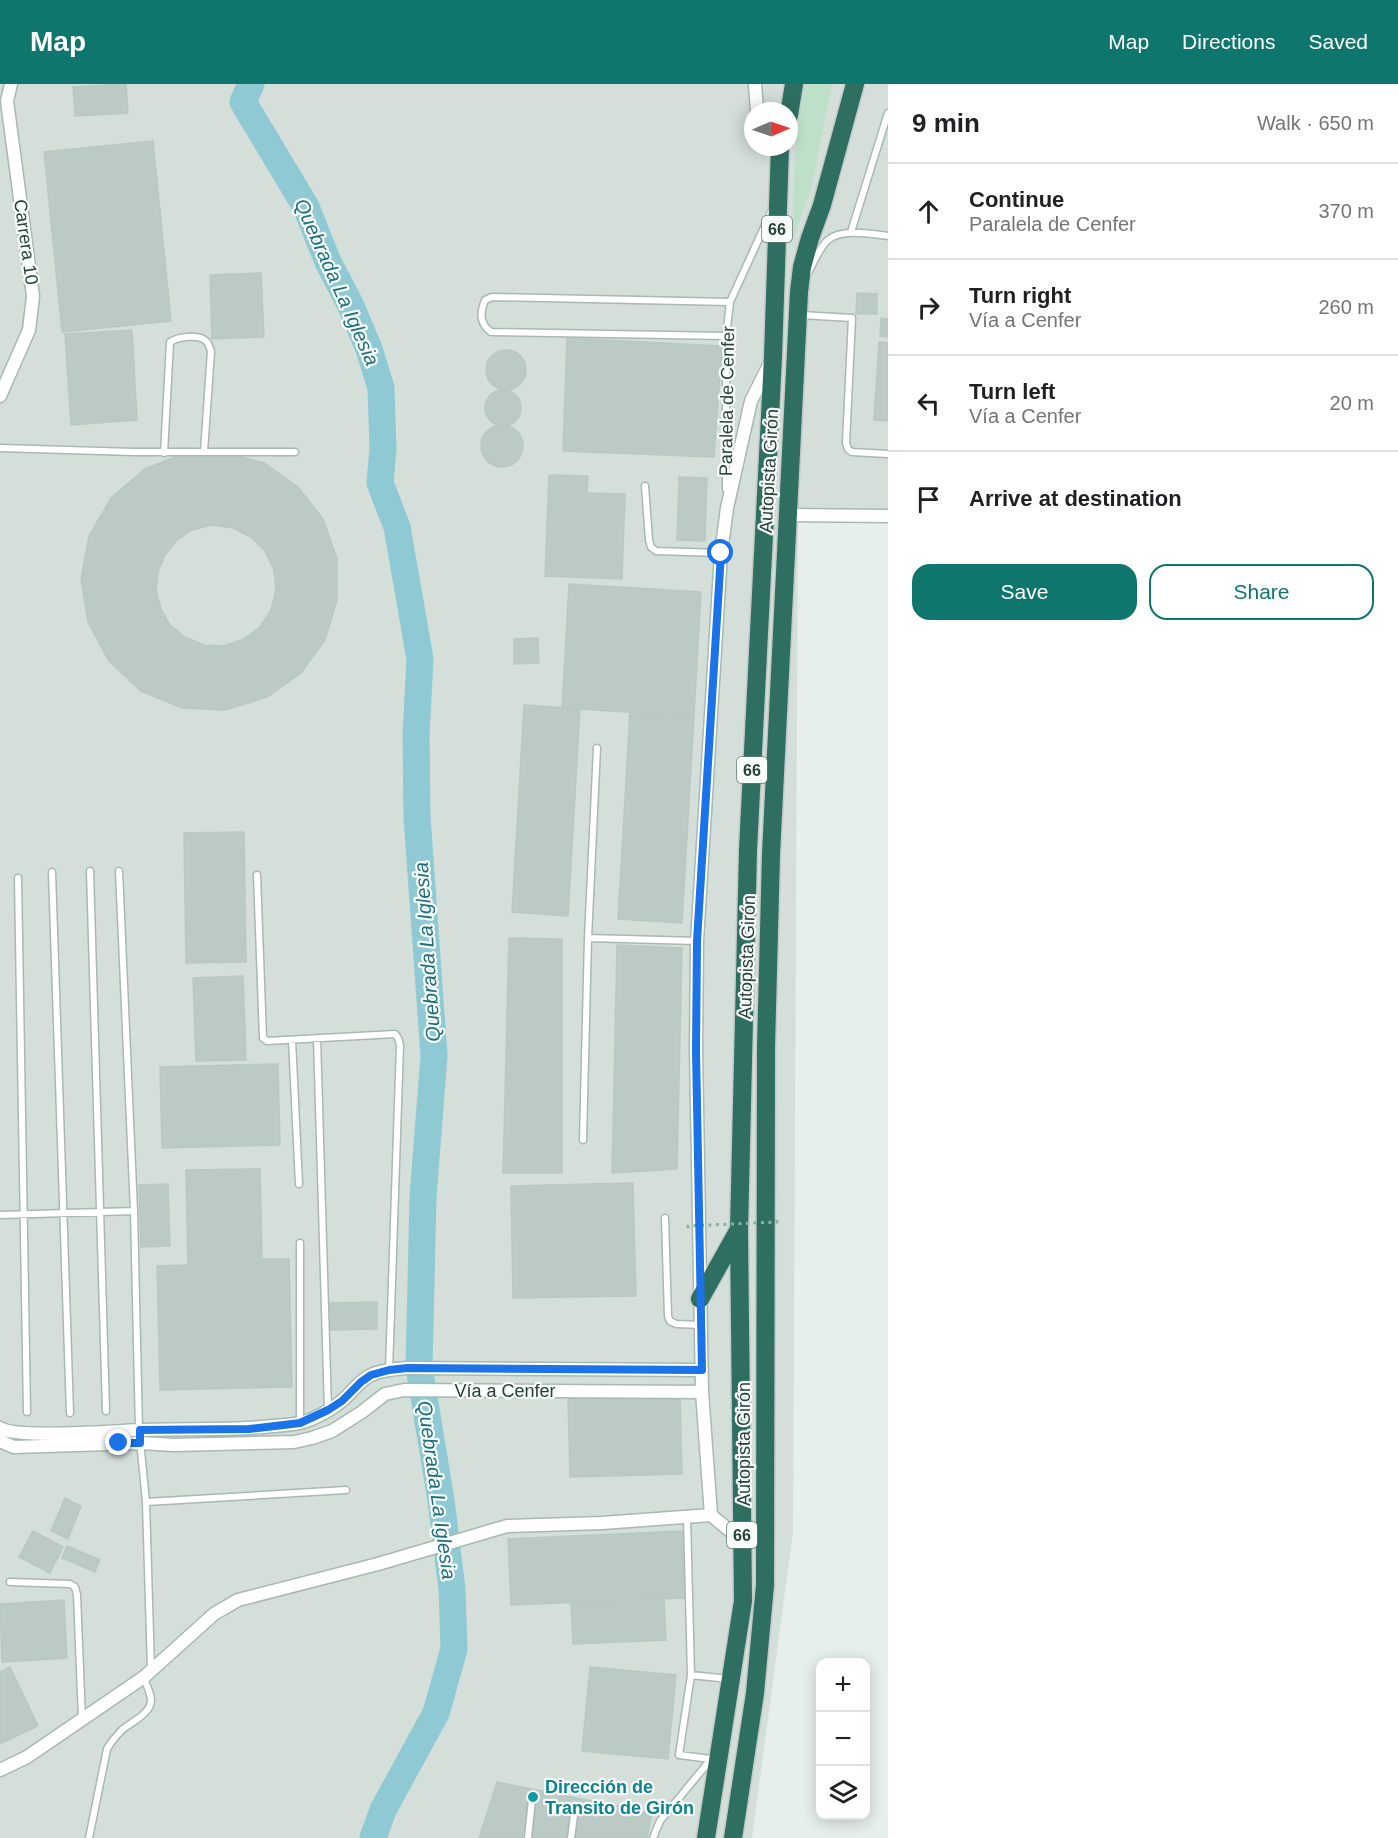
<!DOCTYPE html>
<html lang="en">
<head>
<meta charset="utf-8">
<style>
	body { margin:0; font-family:Helvetica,sans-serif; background:#f2f2f2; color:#202124 }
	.controls { position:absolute; right:18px; bottom:18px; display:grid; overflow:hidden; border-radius:12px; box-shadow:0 3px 15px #0003 }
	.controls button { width:54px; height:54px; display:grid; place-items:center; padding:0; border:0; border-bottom:2px solid #e0e0e0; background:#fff; color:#202124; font:30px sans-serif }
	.compass { position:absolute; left:744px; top:18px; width:54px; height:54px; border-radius:50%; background:#fff; box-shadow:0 3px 15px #0003; rotate:88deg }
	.stop { position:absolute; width:18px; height:18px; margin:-14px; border:4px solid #1a73e8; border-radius:50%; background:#fff }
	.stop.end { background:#1a73e8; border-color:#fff; box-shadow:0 2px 6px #0008 }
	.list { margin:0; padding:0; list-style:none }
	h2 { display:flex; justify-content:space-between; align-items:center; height:78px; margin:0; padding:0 24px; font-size:26px }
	h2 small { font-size:20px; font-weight:400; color:#757577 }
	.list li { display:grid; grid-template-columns:39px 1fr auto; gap:18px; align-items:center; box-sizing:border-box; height:96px; padding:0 24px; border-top:2px solid #e0e0e0 }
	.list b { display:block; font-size:22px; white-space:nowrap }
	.list p { margin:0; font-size:20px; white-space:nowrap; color:#757577 }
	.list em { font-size:20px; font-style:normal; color:#757577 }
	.actions { display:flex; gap:12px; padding:18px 24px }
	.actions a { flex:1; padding:14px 0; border:2px solid #0f766e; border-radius:18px; text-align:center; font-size:21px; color:#0f766e }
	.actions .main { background:#0f766e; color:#fff }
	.icon { flex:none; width:33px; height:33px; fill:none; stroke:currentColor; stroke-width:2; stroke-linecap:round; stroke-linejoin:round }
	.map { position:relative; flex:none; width:888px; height:1754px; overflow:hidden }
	header { display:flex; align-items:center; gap:36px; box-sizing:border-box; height:84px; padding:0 30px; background:#0f766e; color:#fff }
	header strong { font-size:28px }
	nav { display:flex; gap:33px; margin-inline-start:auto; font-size:21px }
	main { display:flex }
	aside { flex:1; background:#fff }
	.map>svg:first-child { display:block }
	.built { fill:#d4dfda; fill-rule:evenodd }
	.green { fill:#bfe0c8 }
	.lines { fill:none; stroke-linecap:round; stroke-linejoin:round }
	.river { stroke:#8ec9d4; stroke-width:27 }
	.building { fill:#bbcac4; stroke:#b8c9c2; stroke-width:1.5; fill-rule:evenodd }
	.lane-casing { stroke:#a8b8b2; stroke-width:9 }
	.street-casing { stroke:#a8b8b2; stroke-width:15 }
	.highway-casing { stroke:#c2cac8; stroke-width:21 }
	.lane { stroke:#fff; stroke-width:6 }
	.street { stroke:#fff; stroke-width:12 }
	.highway { stroke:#2f6f62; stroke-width:18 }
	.path-bridge { stroke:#86b3a5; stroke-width:3; stroke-dasharray:3 4.5; stroke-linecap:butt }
	.route { stroke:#1a73e8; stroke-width:8 }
	.culture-dot { fill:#0f9aa8; stroke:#f7fbf9; stroke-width:2 }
	.labels { text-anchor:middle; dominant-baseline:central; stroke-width:4.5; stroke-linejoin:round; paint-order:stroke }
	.shield { fill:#f7fbf9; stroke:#637a73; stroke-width:1.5 }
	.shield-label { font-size:16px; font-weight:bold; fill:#24423a }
	.street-label { font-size:18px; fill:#24423a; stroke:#f7fbf9 }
	.culture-label { font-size:18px; font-weight:bold; fill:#0d838f; stroke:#f7fbf9; text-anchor:start }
	.water-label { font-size:20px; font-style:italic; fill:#1c6f80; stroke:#f7fbf9 }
</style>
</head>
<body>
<header>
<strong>Map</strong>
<nav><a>Map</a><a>Directions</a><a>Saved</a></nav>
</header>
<main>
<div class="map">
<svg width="888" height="1754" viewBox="0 0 888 1754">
	<rect width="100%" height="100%" fill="#e6efeb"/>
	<!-- built -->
	<path class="built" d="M0 0H888V427L798 425 793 1448 752 1754H0ZM753 27H789V63H753Z"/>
	<!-- green -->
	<path class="green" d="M800 0H832L812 100 793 156 794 90Z"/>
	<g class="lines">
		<!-- river -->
		<path class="river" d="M251 0 243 18 306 123 328 178 350 220 369 265 381 304 383 364 380 399 397 443 420 575 416 651 417 733 434 972 423 1113 419 1283 441 1416 452 1505 454 1565 436 1629 383 1726 373 1754"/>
	</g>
	<!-- building -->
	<path class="building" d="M126 0 128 29 75 32 73 3Z
		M153 57 171 237 62 248 44 68Z
		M261 189 264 253 212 255 210 191Z
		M857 209 877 210V230H856Z
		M881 234 888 235V253L880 252Z
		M132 246 137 336 71 341 65 250Z
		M567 254 722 262 714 373 563 367Z
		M879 258 888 259V337L874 336Z
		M486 286a20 20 0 1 1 40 0a20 20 0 1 1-40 0Z
		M485 324a18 18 0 1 1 36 0a18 18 0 1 1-36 0Z
		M481 362a21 21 0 1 1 42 0a21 21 0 1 1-42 0Z
		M224 368 264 379 298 403 323 435 337 475V516L325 556 301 589 267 613 225 626 182 624 141 607 109 577 88 538 81 495 89 452 111 414 145 385 183 370ZM212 441 233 444 251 453 265 467 274 486 276 506 271 526 260 543 244 555 224 562 204 561 185 553 170 541 161 525 156 507 158 488 165 471 177 456 192 446Z
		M549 391 588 392 587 409 625 410 622 495 545 492Z
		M679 393 707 394 705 457 677 456Z
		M569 500 701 508 694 632 562 624Z
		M538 554 539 579 514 580V555Z
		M524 621 580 625 568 832 512 828Z
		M630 628 694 632 682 839 618 835Z
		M244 748 246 878 186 879 184 749Z
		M509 854 562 855V1089H503Z
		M617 861 682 864 677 1085 612 1089Z
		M243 892 246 976 196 977 193 894Z
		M278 980 280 1061 162 1064 160 983Z
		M260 1085 262 1175H289L292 1303 160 1306 157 1182 188 1181 186 1086Z
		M633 1099 636 1212 513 1214 511 1102Z
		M168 1100 170 1162 141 1163 139 1101Z
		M377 1218V1245L331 1246 330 1219Z
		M680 1310 682 1390 570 1393 568 1313Z
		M65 1414 81 1422 68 1455 51 1447Z
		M33 1447 63 1463 50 1489 19 1473Z
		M682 1447 685 1514 511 1521 508 1455Z
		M67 1462 100 1476 95 1488 62 1474Z
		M664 1514 666 1556 573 1560 571 1518Z
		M64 1516 67 1574 2 1578 0 1520Z
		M10 1583 38 1642 0 1660V1588Z
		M590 1583 676 1591 668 1675 582 1667Z
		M497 1698 652 1729 647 1754H479Z"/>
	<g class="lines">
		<defs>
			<path id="lane" d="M851 148 888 29
				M808 189C814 178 819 164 828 156 842 144 871 150 888 152
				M801 231 852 234 846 359 848 365 852 368 888 370
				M726 252 491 248C479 239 480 229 485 216L492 213 730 218
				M0 364 134 368H295
				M164 369 170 258C178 253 200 249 207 258 208 259 211 267 211 267L204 368
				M645 402 649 456 651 463 656 467 721 469
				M726 405V252L730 218 771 128
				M597 664 588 854 697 857
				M90 787 106 1327
				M119 787 134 1127 139 1346 146 1418 151 1585
				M52 788 70 1329
				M257 791 263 954 267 957 395 950 398 954 400 961 389 1286
				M18 794 27 1328
				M317 954 328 1326
				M292 956 299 1100
				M583 1056 588 854
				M0 1131 134 1127
				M665 1134 668 1232 670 1237 676 1240 701 1241
				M300 1339V1159
				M146 1418 346 1406
				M687 1433 691 1591 679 1671 711 1675
				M10 1498 70 1500 75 1503 77 1511 82 1635
				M691 1591 729 1595
				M89 1754 107 1665C111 1658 116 1652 122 1646 131 1638 151 1630 151 1616 151 1609 146 1601 144 1594
				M528 1754 532 1715
				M571 1754 575 1724
				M653 1754 660 1737 712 1674"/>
			<path id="street" d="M755 0 757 27
				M0 312 29 246 33 212 7 17 11 0
				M788 431 888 432
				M0 1344C17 1355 115 1347 140 1346 185 1344 229 1347 273 1342 281 1341 292 1341 300 1339 315 1335 333 1325 344 1315 353 1307 360 1296 371 1291 382 1286 395 1285 407 1284L702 1286
				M0 1357 14 1363 140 1359 174 1361 294 1358 312 1354 332 1347 362 1328 385 1310 404 1306 702 1308
				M742 1457 711 1431 702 1308 696 966 697 857 721 469 727 424 751 317 770 279
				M0 1686 27 1673 144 1593 214 1530 238 1516 378 1480 507 1442 602 1439 711 1431"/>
			<path id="highway" d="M789 31 794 0
				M700 1215 738 1147
				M706 1754 743 1517 739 1146 748 766 773 273 780 63
				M733 1754 755 1609 765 1501 766 963 771 770 799 208 802 183 810 154 822 121 855 0"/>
		</defs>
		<!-- lane casing -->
		<use href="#lane" class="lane-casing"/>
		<!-- street casing -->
		<use href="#street" class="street-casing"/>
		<!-- highway casing -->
		<use href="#highway" class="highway-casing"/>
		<!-- lane -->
		<use href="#lane" class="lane"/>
		<!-- street -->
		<use href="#street" class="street"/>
		<!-- highway -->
		<use href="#highway" class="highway"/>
		<!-- path-bridge -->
		<path class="path-bridge" d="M688 1144V1142L777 1138V1135"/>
	</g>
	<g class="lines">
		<!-- route -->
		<path class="route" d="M119 1359H140V1346L249 1345 300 1339 328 1326 342 1317 361 1298 371 1291 389 1286 407 1284 702 1286 696 966 697 857 721 469"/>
	</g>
	<!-- markers -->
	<circle class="culture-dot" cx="533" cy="1713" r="6"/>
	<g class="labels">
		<!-- shield labels -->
		<g class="shield">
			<rect x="762" y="132" width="30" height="26" rx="4.5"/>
			<rect x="737" y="673" width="30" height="26" rx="4.5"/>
			<rect x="727" y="1438" width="30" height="26" rx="4.5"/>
		</g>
		<g class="shield-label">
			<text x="777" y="145">66</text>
			<text x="752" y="686">66</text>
			<text x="742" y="1451">66</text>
		</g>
		<!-- street labels -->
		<g class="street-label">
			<text transform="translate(26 158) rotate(82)">Carrera 10</text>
			<text transform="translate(727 317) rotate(-89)">Paralela de Cenfer</text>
			<text transform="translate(769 387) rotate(-87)">Autopista Girón</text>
			<text transform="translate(747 873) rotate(-88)">Autopista Girón</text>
			<text x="505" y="1307">Vía a Cenfer</text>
			<text transform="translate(744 1360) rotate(-90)">Autopista Girón</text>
		</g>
		<!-- culture labels -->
		<g class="culture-label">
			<text x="545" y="1703">Dirección de<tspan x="545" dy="21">Transito de Girón</tspan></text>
		</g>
		<!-- water labels -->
		<g class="water-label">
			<text transform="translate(337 198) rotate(66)">Quebrada La Iglesia</text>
			<text transform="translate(427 868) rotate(-94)">Quebrada La Iglesia</text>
			<text transform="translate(437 1406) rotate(82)">Quebrada La Iglesia</text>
		</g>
	</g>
</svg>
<div class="controls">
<button>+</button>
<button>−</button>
<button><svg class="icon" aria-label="layers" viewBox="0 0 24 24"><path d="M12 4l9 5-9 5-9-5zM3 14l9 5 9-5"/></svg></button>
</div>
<svg class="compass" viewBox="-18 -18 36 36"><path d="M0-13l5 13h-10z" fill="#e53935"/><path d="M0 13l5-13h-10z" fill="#757577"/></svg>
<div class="stop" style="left:721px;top:469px"></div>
<div class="stop end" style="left:119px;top:1359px"></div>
</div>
<aside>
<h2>9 min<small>Walk · 650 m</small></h2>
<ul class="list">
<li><svg class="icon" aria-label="ahead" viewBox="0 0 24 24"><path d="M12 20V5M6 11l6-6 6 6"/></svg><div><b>Continue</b><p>Paralela de Cenfer</p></div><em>370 m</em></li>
<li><svg class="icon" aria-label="right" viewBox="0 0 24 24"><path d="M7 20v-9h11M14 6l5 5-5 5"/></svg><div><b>Turn right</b><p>Vía a Cenfer</p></div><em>260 m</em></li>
<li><svg class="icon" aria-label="left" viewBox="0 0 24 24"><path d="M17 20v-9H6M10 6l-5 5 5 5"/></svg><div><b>Turn left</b><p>Vía a Cenfer</p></div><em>20 m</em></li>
<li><svg class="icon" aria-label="arrive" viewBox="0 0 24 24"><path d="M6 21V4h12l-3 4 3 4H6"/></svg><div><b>Arrive at destination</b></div></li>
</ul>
<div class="actions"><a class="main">Save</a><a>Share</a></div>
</aside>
</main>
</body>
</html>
